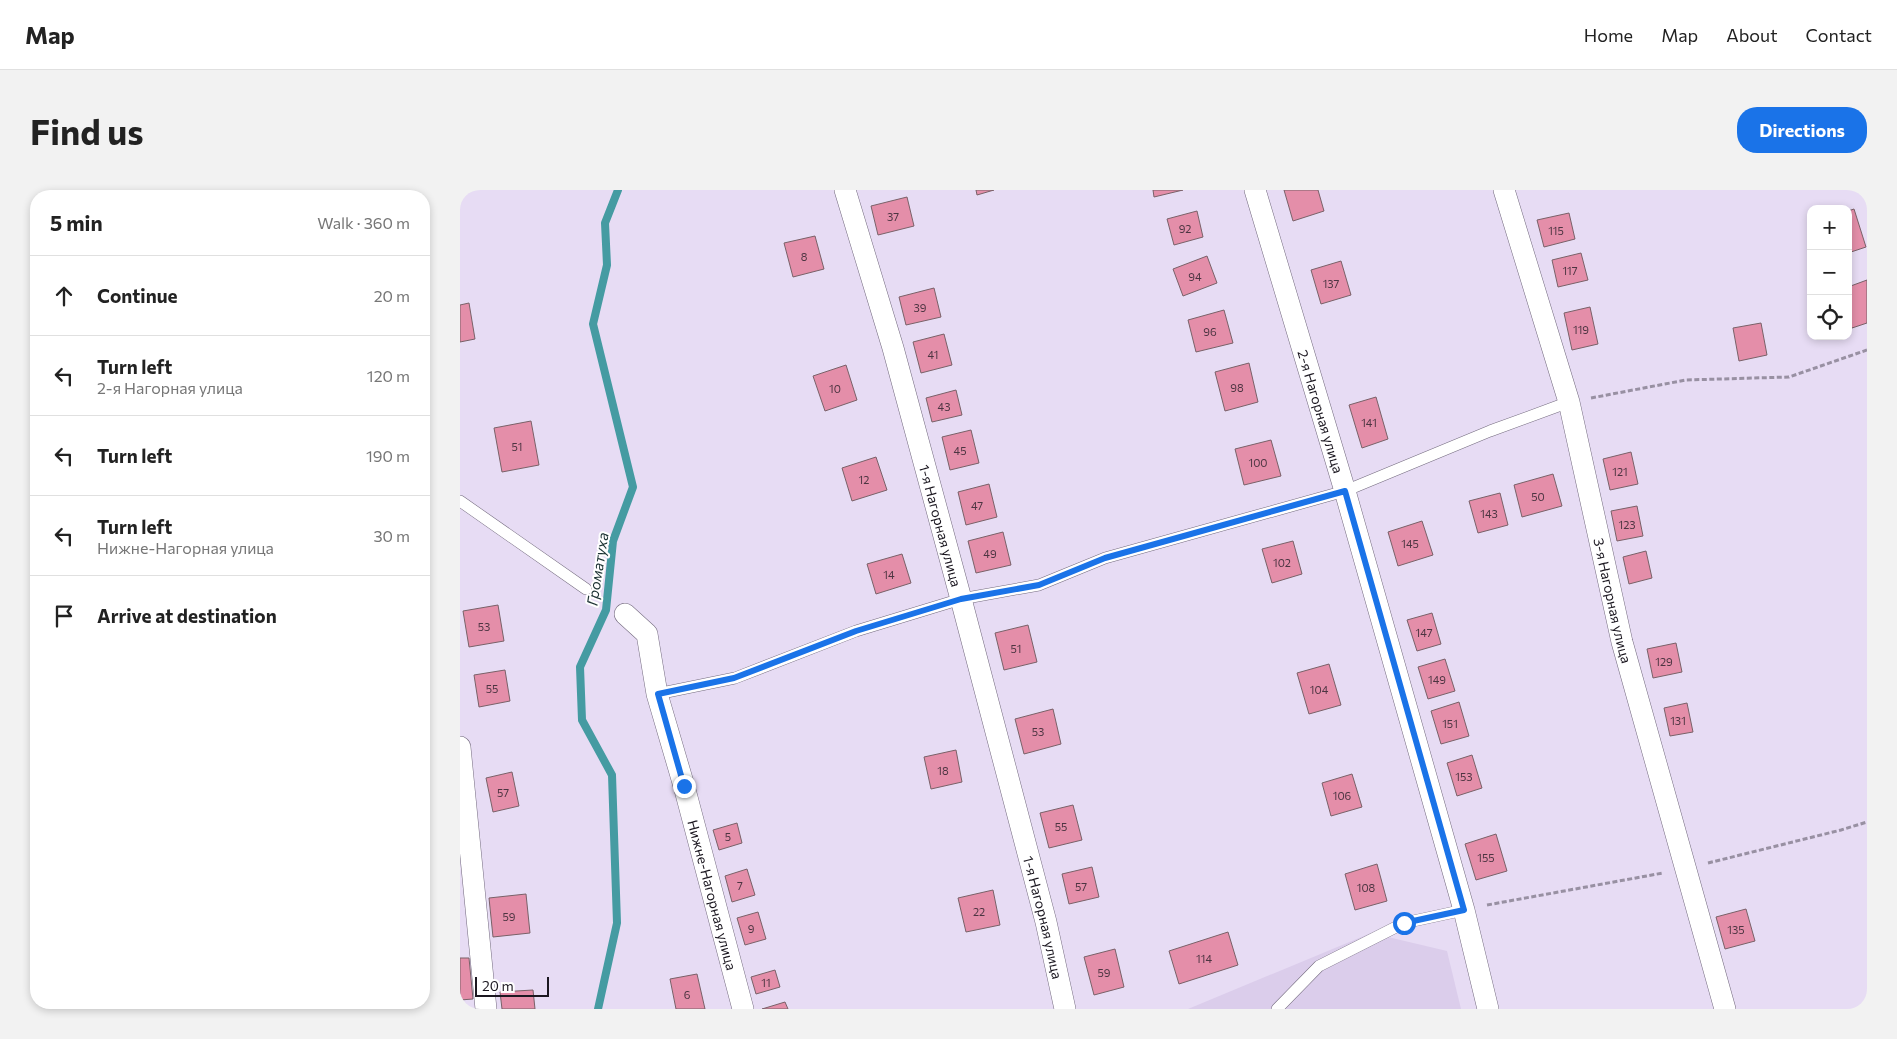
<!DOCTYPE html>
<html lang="en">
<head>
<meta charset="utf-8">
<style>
	body { margin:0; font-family:Commissioner,sans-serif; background:#f2f2f2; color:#222 }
	.controls { position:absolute; right:15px; top:15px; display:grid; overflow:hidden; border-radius:10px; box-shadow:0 2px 8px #0003 }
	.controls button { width:45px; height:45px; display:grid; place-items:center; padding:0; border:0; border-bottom:1px solid #e0e0e0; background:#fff; color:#222; font:25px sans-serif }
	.scale { position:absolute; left:15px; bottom:12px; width:74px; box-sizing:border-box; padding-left:5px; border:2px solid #1b1720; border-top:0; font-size:14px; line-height:18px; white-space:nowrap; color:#1b1720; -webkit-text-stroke:4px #fff; paint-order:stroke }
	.stop { position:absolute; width:15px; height:15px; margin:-11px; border:4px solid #1a73e8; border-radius:50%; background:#fff }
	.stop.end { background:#1a73e8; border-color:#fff; box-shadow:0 1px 5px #0008 }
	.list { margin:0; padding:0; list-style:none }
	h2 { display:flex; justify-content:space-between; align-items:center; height:65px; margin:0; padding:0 20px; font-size:21px }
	h2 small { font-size:16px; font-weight:400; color:#767676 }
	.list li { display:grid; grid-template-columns:32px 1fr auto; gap:15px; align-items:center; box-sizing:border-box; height:80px; padding:0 20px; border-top:1px solid #e0e0e0 }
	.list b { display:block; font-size:19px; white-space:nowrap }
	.list p { margin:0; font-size:16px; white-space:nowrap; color:#767676 }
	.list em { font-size:16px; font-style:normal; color:#767676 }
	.icon { flex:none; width:28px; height:28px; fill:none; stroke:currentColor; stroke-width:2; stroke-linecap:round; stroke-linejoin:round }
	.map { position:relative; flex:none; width:1407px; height:819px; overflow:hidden; border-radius:20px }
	header { display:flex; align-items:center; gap:30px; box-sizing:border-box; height:70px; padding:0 25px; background:#fff; border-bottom:1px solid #e0e0e0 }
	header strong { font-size:24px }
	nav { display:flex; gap:28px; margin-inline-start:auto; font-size:18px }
	.intro { display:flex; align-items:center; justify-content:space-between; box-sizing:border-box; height:120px; padding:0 30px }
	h1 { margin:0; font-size:35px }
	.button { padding:12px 22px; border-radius:20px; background:#1a73e8; color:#fff; font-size:18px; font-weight:700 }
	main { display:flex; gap:30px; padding:0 30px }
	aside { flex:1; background:#fff; border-radius:20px; box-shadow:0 2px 8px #0003 }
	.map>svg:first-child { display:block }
	.built { fill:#dbcdeb }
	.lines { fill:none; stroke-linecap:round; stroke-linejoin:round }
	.stream { stroke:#459ba2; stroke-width:8 }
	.building { fill:#e48ea9; stroke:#796168 }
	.lane-casing { stroke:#736a7e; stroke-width:12 }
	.street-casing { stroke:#736a7e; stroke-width:22 }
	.path { stroke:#9890a2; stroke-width:3; stroke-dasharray:5 2.5; stroke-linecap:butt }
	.lane { stroke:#fff; stroke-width:11 }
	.street { stroke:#fff; stroke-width:21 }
	.route { stroke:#1a73e8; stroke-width:6 }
	.labels { text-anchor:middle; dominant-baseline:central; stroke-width:4; stroke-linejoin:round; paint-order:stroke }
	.number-label { font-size:11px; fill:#4d3542 }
	.street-label { font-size:14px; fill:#1b1720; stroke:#fff }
	.water-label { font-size:15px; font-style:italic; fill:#1c3233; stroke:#fff }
</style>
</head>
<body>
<header>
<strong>Map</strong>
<nav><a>Home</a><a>Map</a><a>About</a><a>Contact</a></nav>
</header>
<div class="intro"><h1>Find us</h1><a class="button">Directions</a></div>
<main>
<aside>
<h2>5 min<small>Walk · 360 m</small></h2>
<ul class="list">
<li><svg class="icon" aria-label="ahead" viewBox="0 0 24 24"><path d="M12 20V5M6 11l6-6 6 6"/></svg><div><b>Continue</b></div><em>20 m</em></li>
<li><svg class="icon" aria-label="left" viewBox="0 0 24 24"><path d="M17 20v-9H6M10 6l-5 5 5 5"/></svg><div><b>Turn left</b><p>2-я Нагорная улица</p></div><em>120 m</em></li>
<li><svg class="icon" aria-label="left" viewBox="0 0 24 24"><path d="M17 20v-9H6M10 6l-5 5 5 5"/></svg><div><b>Turn left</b></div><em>190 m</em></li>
<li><svg class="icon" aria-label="left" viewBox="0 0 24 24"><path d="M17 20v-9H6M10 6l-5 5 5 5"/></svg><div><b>Turn left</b><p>Нижне-Нагорная улица</p></div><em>30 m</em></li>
<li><svg class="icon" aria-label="arrive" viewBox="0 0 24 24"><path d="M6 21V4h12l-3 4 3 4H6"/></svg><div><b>Arrive at destination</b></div></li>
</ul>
</aside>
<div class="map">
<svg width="1407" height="819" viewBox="0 0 1407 819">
	<rect width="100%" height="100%" fill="#e7dcf4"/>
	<!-- built -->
	<path class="built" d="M911 743 987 761 1001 819H728Z"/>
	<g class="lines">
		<!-- stream -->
		<path class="stream" d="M138 819 157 733 152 585 122 530 120 477 146 420 153 351 173 297 133 134 147 75 145 33 158 0"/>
	</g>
	<!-- building -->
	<path class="building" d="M516 0H534L517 5Z
		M693 0H723L694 7Z
		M824 0H858L864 21 833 31Z
		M447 7 454 36 418 45 411 16Z
		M1394 19 1406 57 1388 63V21Z
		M737 21 743 47 714 55 707 29Z
		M1109 23 1115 49 1084 57 1077 30Z
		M355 46 364 79 333 87 324 53Z
		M1121 63 1128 90 1098 97 1092 70Z
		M747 66 757 93 723 106 713 79Z
		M881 71 891 105 861 114 851 80Z
		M1407 90V133L1392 138 1388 127V97Z
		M474 98 481 127 446 135 439 107Z
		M9 113 15 149 0 152V115Z
		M1130 117 1138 154 1112 160 1104 123Z
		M764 120 773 153 736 162 728 130Z
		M1301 133 1307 165 1279 171 1273 138Z
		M484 144 492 175 461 183 453 152Z
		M789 173 798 212 765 221 755 182Z
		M386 175 397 210 365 221 353 186Z
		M496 200 502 225 472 232 466 208Z
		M916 207 928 249 902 258 889 215Z
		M71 231 79 275 42 282 34 238Z
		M511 240 519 273 490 280 482 247Z
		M811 250 821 286 784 295 775 259Z
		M1171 262 1178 294 1150 300 1143 269Z
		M416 267 427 300 392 311 382 278Z
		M1093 284 1102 316 1062 327 1054 295Z
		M529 294 537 327 506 335 498 302Z
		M1040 303 1048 335 1018 343 1009 311Z
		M1177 316 1183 346 1157 351 1151 321Z
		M962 331 973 365 938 376 928 342Z
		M543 342 551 375 516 383 508 351Z
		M833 351 842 384 812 393 802 359Z
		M1186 361 1192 388 1169 394 1163 367Z
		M442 364 451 393 416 404 407 374Z
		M38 415 44 451 9 457 3 421Z
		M972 423 981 454 957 461 947 430Z
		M568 435 577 472 544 480 535 443Z
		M1216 453 1222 482 1193 488 1187 459Z
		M985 469 995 501 968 509 958 477Z
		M869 474 881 515 849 524 837 483Z
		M45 480 50 511 19 517 14 485Z
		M999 512 1009 546 981 554 971 521Z
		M1227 513 1233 542 1210 546 1204 518Z
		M593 519 601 554 564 564 555 529Z
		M496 560 502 592 471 599 464 567Z
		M1012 565 1022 598 997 606 987 573Z
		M52 582 59 616 33 622 26 588Z
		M892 584 902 617 871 626 862 593Z
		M613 615 622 650 589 658 580 623Z
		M277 633 282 653 259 660 253 640Z
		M1036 644 1047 681 1016 690 1005 654Z
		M917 674 927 711 895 720 885 684Z
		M632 677 639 707 609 714 602 684Z
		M287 679 295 705 272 712 265 686Z
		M533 700 540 735 506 742 498 708Z
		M66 704 70 743 33 747 29 708Z
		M1286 719 1295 751 1265 759 1256 727Z
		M298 722 306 749 285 755 277 728Z
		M768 742 778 775 719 794 709 761Z
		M655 759 664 797 634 805 624 767Z
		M0 768H9L13 809 0 810Z
		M315 780 320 797 296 804 291 787Z
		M237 784 245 819H216L210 789Z
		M73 800 75 819H42L40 802Z
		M325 812 328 819H302Z"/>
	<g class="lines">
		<defs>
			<path id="lane" d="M0 311 126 399
				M197 504 275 488 396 441 501 409 579 395 645 368 885 301 1030 241 1109 212
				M817 819 859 776 944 733 1004 720"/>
			<g id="street">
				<path id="s1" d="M385 0 433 158 501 409 586 732 605 819"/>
				<path id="s2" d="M795 0 885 301 1004 720 1028 819"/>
				<path id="s3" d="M1044 0 1109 212 1162 452 1265 819"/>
				<path id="s4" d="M165 424 187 444 197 504 224 596 283 819"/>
				<path d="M0 557 26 819"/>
			</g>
		</defs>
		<!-- lane casing -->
		<use href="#lane" class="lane-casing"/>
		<!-- street casing -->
		<use href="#street" class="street-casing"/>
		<!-- path -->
		<path class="path" d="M1131 208 1226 190 1329 187 1407 160
			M1248 673 1381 640 1407 632
			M1027 715 1203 683"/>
		<!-- lane -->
		<use href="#lane" class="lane"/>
		<!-- street -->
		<use href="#street" class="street"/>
	</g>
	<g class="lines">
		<!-- route -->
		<path class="route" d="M224 596 198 504 274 488 396 441 501 409 579 395 645 368 885 301 1004 720 944 733"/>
	</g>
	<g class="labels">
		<!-- number labels -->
		<g class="number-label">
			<text x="433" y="26">37</text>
			<text x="725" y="38">92</text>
			<text x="1096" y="40">115</text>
			<text x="344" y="66">8</text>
			<text x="1110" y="80">117</text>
			<text x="735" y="86">94</text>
			<text x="871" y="93">137</text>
			<text x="460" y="117">39</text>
			<text x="1121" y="139">119</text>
			<text x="750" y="141">96</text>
			<text x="473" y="164">41</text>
			<text x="777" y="197">98</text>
			<text x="375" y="198">10</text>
			<text x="484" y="216">43</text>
			<text x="909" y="232">141</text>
			<text x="57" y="256">51</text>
			<text x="500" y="260">45</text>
			<text x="798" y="272">100</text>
			<text x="1160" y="281">121</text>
			<text x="404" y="289">12</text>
			<text x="1078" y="306">50</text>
			<text x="517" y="315">47</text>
			<text x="1029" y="323">143</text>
			<text x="1167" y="334">123</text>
			<text x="950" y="353">145</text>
			<text x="530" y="363">49</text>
			<text x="822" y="372">102</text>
			<text x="429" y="384">14</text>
			<text x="24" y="436">53</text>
			<text x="964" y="442">147</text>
			<text x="556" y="458">51</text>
			<text x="1204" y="471">129</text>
			<text x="977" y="489">149</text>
			<text x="32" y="498">55</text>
			<text x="859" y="499">104</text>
			<text x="1218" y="530">131</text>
			<text x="990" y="533">151</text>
			<text x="578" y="541">53</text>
			<text x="483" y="580">18</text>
			<text x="1004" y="586">153</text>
			<text x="43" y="602">57</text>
			<text x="882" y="605">106</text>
			<text x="601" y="636">55</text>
			<text x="268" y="646">5</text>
			<text x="1026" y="667">155</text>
			<text x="280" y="695">7</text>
			<text x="621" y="696">57</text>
			<text x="906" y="697">108</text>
			<text x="519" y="721">22</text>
			<text x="49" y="726">59</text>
			<text x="291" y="738">9</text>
			<text x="1276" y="739">135</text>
			<text x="744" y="768">114</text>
			<text x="644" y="782">59</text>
			<text x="306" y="792">11</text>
			<text x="227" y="804">6</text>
		</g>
		<!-- street labels -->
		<g class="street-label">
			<text stroke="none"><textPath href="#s2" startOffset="231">2-я Нагорная улица</textPath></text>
			<text stroke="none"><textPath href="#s1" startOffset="349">1-я Нагорная улица</textPath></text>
			<text stroke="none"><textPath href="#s3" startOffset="425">3-я Нагорная улица</textPath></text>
			<text stroke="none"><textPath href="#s4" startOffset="299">Нижне-Нагорная улица</textPath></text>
			<text stroke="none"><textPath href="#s1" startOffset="754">1-я Нагорная улица</textPath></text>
		</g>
		<!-- water labels -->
		<g class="water-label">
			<text transform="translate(137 379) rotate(-81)">Громатуха</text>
		</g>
	</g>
</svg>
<div class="controls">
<button>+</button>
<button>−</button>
<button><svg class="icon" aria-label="locate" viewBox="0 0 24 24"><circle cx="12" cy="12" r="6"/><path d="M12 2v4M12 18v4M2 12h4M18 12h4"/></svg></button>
</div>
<div class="scale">20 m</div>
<div class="stop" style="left:944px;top:733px"></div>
<div class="stop end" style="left:224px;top:596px"></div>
</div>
</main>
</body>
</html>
